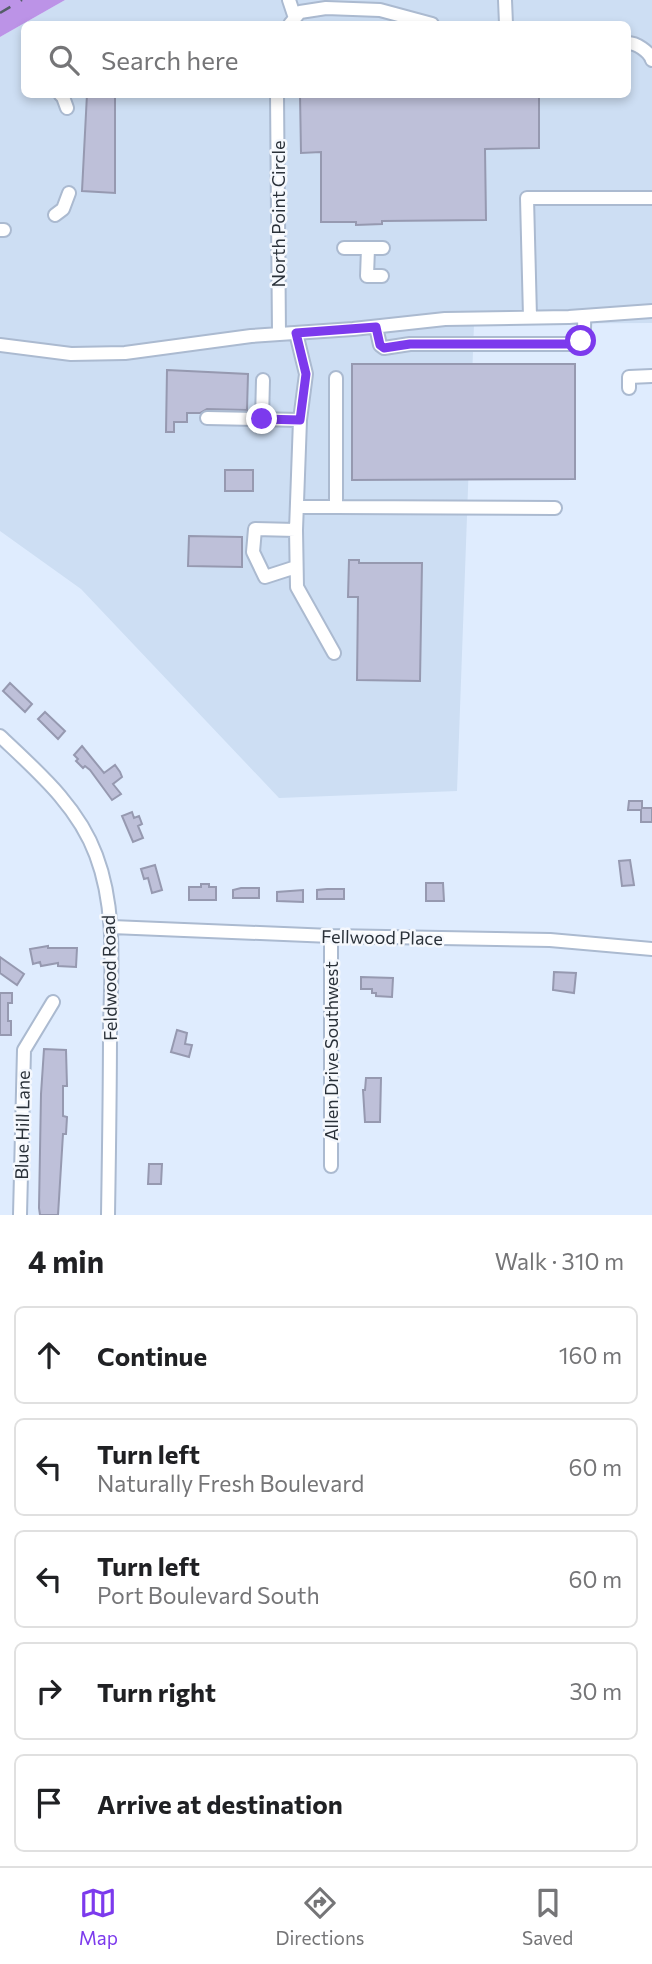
<!DOCTYPE html>
<html lang="en">
<head>
<meta charset="utf-8">
<style>
	body { margin:0; font-family:Commissioner,sans-serif; background:#f6f6f6; color:#202124 }
	.stop { position:absolute; width:21px; height:21px; margin:-16px; border:5px solid #7c3aed; border-radius:50%; background:#fff }
	.stop.end { background:#7c3aed; border-color:#fff; box-shadow:0 2px 7px #0008 }
	.list { margin:0; padding:0; list-style:none }
	h2 { display:flex; justify-content:space-between; align-items:center; height:91px; margin:0; padding:0 28px; font-size:30px }
	h2 small { font-size:23px; font-weight:400; color:#757577 }
	.list li { display:grid; grid-template-columns:46px 1fr auto; gap:21px; align-items:center; box-sizing:border-box; height:98px; margin:0 14px 14px; padding:0 14px; border:2px solid #e0e0e0; border-radius:10px }
	.list b { display:block; font-size:26px; white-space:nowrap }
	.list p { margin:0; font-size:23px; white-space:nowrap; color:#757577 }
	.list em { font-size:23px; font-style:normal; color:#757577 }
	.icon { flex:none; width:38px; height:38px; fill:none; stroke:currentColor; stroke-width:2; stroke-linecap:round; stroke-linejoin:round }
	.map { position:relative; flex:none; width:652px; height:1215px; overflow:hidden }
	.search { position:absolute; background:#fff; box-shadow:0 4px 10px #0003; left:21px; right:21px; top:21px; height:77px; display:flex; align-items:center; gap:18px; box-sizing:border-box; padding:0 24px; border-radius:10px; color:#757577; font-size:26px }
	.sheet { height:651px; background:#fff }
	nav { display:flex; justify-content:space-around; align-items:center; box-sizing:border-box; height:98px; border-top:2px solid #e0e0e0; background:#fff; font-size:19px; color:#757577 }
	nav a { display:grid; justify-items:center; gap:4px }
	nav .on { color:#7c3aed }
	.map>svg:first-child { display:block }
	.built { fill:#cddef3; fill-rule:evenodd }
	.forest { fill:#bc93e7 }
	.building { fill:#bec0d9; stroke:#9699b0; stroke-width:2 }
	.lines { fill:none; stroke-linecap:round; stroke-linejoin:round }
	.minor-casing { stroke:#abbad0; stroke-width:16 }
	.minor { stroke:#fff; stroke-width:12 }
	.rail { stroke:#545d67; stroke-width:2.5; stroke-dasharray:12 12; stroke-linecap:butt }
	.route { stroke:#7c3aed; stroke-width:9 }
	.labels { text-anchor:middle; dominant-baseline:central; stroke-width:5; stroke-linejoin:round; paint-order:stroke }
	.street-label { font-size:18px; fill:#2a3139; stroke:#f5f8fd }
</style>
</head>
<body>
<div class="map">
<svg width="652" height="1215" viewBox="0 0 652 1215">
	<rect width="100%" height="100%" fill="#dfecfe"/>
	<!-- built -->
	<path class="built" d="M65 0H652V323L474 324 457 791 279 798 81 589 0 531V37ZM24 24H628V94H24Z"/>
	<!-- forest -->
	<path class="forest" d="M0 0H65L0 37Z"/>
	<!-- building -->
	<path class="building" d="M87 94H115V193L82 191Z
		M300 94H539V148L485 149 486 220 382 221V224L356 225V222H321V152L301 153Z
		M352 364H575V479L352 480Z
		M167 370 248 374 247 410 207 409 200 413H187V422H174V432H166Z
		M225 470H253V491H225Z
		M189 536 242 537V567L188 566Z
		M349 560H359V563H422L420 681 357 680 358 597H348Z
		M10 683 32 704 25 712 3 691Z
		M45 712 65 731 58 739 38 719Z
		M82 746 104 773 115 765 120 772 122 777 113 784 121 794 112 800 90 770 85 766 83 768 76 761 78 759 74 755Z
		M629 801H642V808H652V822H641V810H628Z
		M132 812 134 818 139 816 142 824 138 826 143 838 133 842 122 816Z
		M630 860 634 885 622 886 619 861Z
		M155 865 162 890 152 893 148 878 144 879 141 869Z
		M426 883H443L444 901H426Z
		M201 884H209V887H216V900H189V887H201Z
		M241 888H259V898H233V890Z
		M327 889H344V899H317V890Z
		M303 890V902L277 901V892Z
		M48 946V948H77L76 967 58 966V963L41 966 40 962 33 964 30 949Z
		M0 957 24 974 17 985 0 973Z
		M554 972 576 973 574 993 553 990Z
		M361 977 393 978 392 997 376 996V993H372V989H361Z
		M0 993H12V1003H8V1021H11V1035H0Z
		M177 1030 187 1033 185 1044 192 1045 189 1057 171 1052Z
		M44 1049 66 1050 67 1086H63V1116L67 1117 66 1134H63L58 1215H40L39 1208 41 1094Z
		M366 1078H381L380 1122H365L363 1090H365Z
		M149 1164H162L161 1184H148Z"/>
	<g class="lines">
		<defs>
			<path id="minor" d="M289 0 295 18
				M505 0 506 24
				M290 24 300 12 326 8 380 10 432 24
				M628 43C636 43 649 51 652 60
				M60 94 63 97 67 108
				M277 94 279 334
				M55 215 63 209 69 193
				M0 230H4
				M344 248H383
				M368 248 367 276H382
				M530 317 527 198H652
				M376 327 380 345 384 348 410 344H577C586 338 584 326 584 316
				M296 333 306 374 300 420 296 530 297 587 334 653
				M0 345 71 354 125 353 251 336 353 329 445 319 569 317 652 311
				M629 388V377L652 376
				M207 418 300 420
				M262 419 263 380
				M298 507H336V378
				M336 507 555 508
				M296 567 265 577 253 552 255 529 296 530
				M0 736C37 771 78 806 96 855 117 910 111 971 110 1029 110 1091 109 1153 108 1215
				M112 927 331 936 550 940 652 949
				M331 936V1166
				M20 1215 24 1050 53 1002"/>
		</defs>
		<!-- minor casing -->
		<use href="#minor" class="minor-casing"/>
		<!-- minor -->
		<use href="#minor" class="minor"/>
		<!-- rail -->
		<path class="rail" d="M0 13 22 0"/>
	</g>
	<g class="lines">
		<!-- route -->
		<path class="route" d="M262 419 300 420 306 374 296 333 376 327 380 345 384 348 410 344H577L581 341"/>
	</g>
	<g class="labels">
		<!-- street labels -->
		<g class="street-label">
			<text transform="translate(278 214) rotate(-90)">North Point Circle</text>
			<text transform="translate(382 937) rotate(1)">Fellwood Place</text>
			<text transform="translate(109 978) rotate(-91)">Feldwood Road</text>
			<text transform="translate(331 1051) rotate(-90)">Allen Drive Southwest</text>
			<text transform="translate(22 1125) rotate(-89)">Blue Hill Lane</text>
		</g>
	</g>
</svg>
<div class="stop" style="left:581px;top:341px"></div>
<div class="stop end" style="left:262px;top:419px"></div>
<div class="search"><svg class="icon" aria-label="search" viewBox="0 0 24 24"><circle cx="10" cy="10" r="6"/><path d="M15 15l6 6"/></svg>Search here</div>
</div>
<section class="sheet">
<h2>4 min<small>Walk · 310 m</small></h2>
<ul class="list">
<li><svg class="icon" aria-label="ahead" viewBox="0 0 24 24"><path d="M12 20V5M6 11l6-6 6 6"/></svg><div><b>Continue</b></div><em>160 m</em></li>
<li><svg class="icon" aria-label="left" viewBox="0 0 24 24"><path d="M17 20v-9H6M10 6l-5 5 5 5"/></svg><div><b>Turn left</b><p>Naturally Fresh Boulevard</p></div><em>60 m</em></li>
<li><svg class="icon" aria-label="left" viewBox="0 0 24 24"><path d="M17 20v-9H6M10 6l-5 5 5 5"/></svg><div><b>Turn left</b><p>Port Boulevard South</p></div><em>60 m</em></li>
<li><svg class="icon" aria-label="right" viewBox="0 0 24 24"><path d="M7 20v-9h11M14 6l5 5-5 5"/></svg><div><b>Turn right</b></div><em>30 m</em></li>
<li><svg class="icon" aria-label="arrive" viewBox="0 0 24 24"><path d="M6 21V4h12l-3 4 3 4H6"/></svg><div><b>Arrive at destination</b></div></li>
</ul>
</section>
<nav>
<a class="on"><svg class="icon" aria-label="map" viewBox="0 0 24 24"><path d="M3 6l6-2 6 2 6-2v14l-6 2-6-2-6 2zM9 4v14M15 6v14"/></svg>Map</a>
<a><svg class="icon" aria-label="directions" viewBox="0 0 24 24"><path d="M12 3l9 9-9 9-9-9zM9 14v-3h6M13 9l2 2-2 2"/></svg>Directions</a>
<a><svg class="icon" aria-label="saved" viewBox="0 0 24 24"><path d="M7 4h10v16l-5-4-5 4z"/></svg>Saved</a>
</nav>
</body>
</html>
